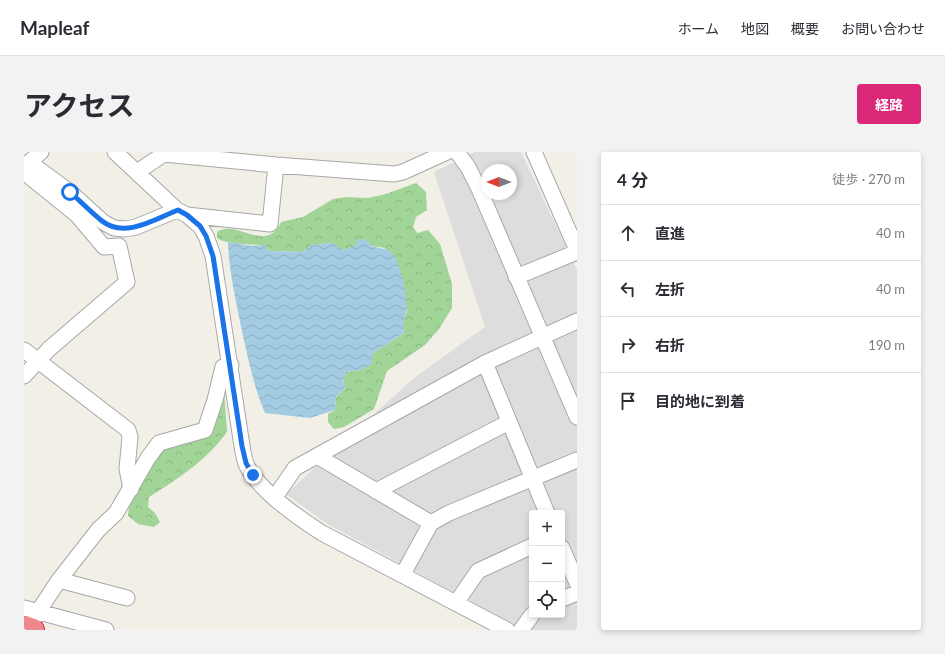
<!DOCTYPE html>
<html lang="ja">
<head>
<meta charset="utf-8">
<style>
	body { margin:0; font-family:Lato,"Noto Sans JP",sans-serif; background:#f2f2f3; color:#2b2b33 }
	.controls { position:absolute; right:12px; bottom:12px; display:grid; overflow:hidden; border-radius:4px; box-shadow:0 2px 6px #0003 }
	.controls button { width:36px; height:36px; display:grid; place-items:center; padding:0; border:0; border-bottom:1px solid #e1e1e2; background:#fff; color:#2b2b33; font:20px sans-serif }
	.compass { position:absolute; left:457px; top:12px; width:36px; height:36px; border-radius:50%; background:#fff; box-shadow:0 2px 6px #0003; rotate:270deg }
	.stop { position:absolute; width:12px; height:12px; margin:-9px; border:3px solid #1a73e8; border-radius:50%; background:#fff }
	.stop.end { background:#1a73e8; border-color:#fff; box-shadow:0 1px 4px #0008 }
	.list { margin:0; padding:0; list-style:none }
	h2 { display:flex; justify-content:space-between; align-items:center; height:52px; margin:0; padding:0 16px; font-size:17px }
	h2 small { font-size:13px; font-weight:400; color:#7c7c81 }
	.list li { display:grid; grid-template-columns:26px 1fr auto; gap:12px; align-items:center; box-sizing:border-box; height:56px; padding:0 16px; border-top:1px solid #e1e1e2 }
	.list b { display:block; font-size:15px; white-space:nowrap }
	.list em { font-size:13px; font-style:normal; color:#7c7c81 }
	.icon { flex:none; width:22px; height:22px; fill:none; stroke:currentColor; stroke-width:2; stroke-linecap:round; stroke-linejoin:round }
	.map { position:relative; flex:none; width:553px; height:478px; overflow:hidden; border-radius:4px }
	header { display:flex; align-items:center; gap:24px; box-sizing:border-box; height:56px; padding:0 20px; background:#fff; border-bottom:1px solid #e1e1e2 }
	header strong { font-size:19px }
	nav { display:flex; gap:22px; margin-inline-start:auto; font-size:14px }
	.intro { display:flex; align-items:center; justify-content:space-between; box-sizing:border-box; height:96px; padding:0 24px }
	h1 { margin:0; font-size:28px }
	.button { padding:10px 18px; border-radius:4px; background:#db2777; color:#fff; font-size:14px; font-weight:700 }
	main { display:flex; gap:24px; padding:0 24px }
	aside { flex:1; background:#fff; border-radius:4px; box-shadow:0 2px 6px #0003 }
	.map>svg:first-child { display:block }
	.residential { fill:#dedddd; fill-rule:evenodd }
	.forest { fill:url(#forest-crowns) }
	.water { fill:url(#water-waves) }
	.lines { fill:none; stroke-linecap:round; stroke-linejoin:round }
	.minor-casing { stroke:#a7a7a7; stroke-width:17 }
	.highway-casing { stroke:#ea1844; stroke-width:24 }
	.minor { stroke:#fff; stroke-width:15 }
	.highway { stroke:#ef888d; stroke-width:22 }
	.route { stroke:#1a73e8; stroke-width:5 }
</style>
</head>
<body>
<header>
<strong>Mapleaf</strong>
<nav><a>ホーム</a><a>地図</a><a>概要</a><a>お問い合わせ</a></nav>
</header>
<div class="intro"><h1>アクセス</h1><a class="button">経路</a></div>
<main>
<div class="map">
<svg width="553" height="478" viewBox="0 0 553 478">
	<defs>
		<pattern id="forest-crowns" width="20" height="18" patternUnits="userSpaceOnUse"><rect width="20" height="18" fill="#a1d497"/><path d="M2 6a3 3 0 1 1 6 0M12 15a3 3 0 1 1 6 0" fill="none" stroke="#8ab682"/></pattern>
		<pattern id="water-waves" width="16" height="10" patternUnits="userSpaceOnUse"><rect width="16" height="10" fill="#a3cce2"/><path d="M0 5q4-4 8 0t8 0" fill="none" stroke="#8cafc2"/></pattern>
	</defs>
	<rect width="100%" height="100%" fill="#f1efe6"/>
	<!-- residential -->
	<path class="residential" d="M451 0H497L553 118V478H500L305 373 262 342 390 226 461 175 410 20ZM463 18H487V42H463ZM508 361H538V463H508Z"/>
	<!-- forest -->
	<path class="forest" d="M392 31 402 40 403 58 392 65 389 75 393 81 404 78 416 92 428 132V156L415 177 401 193 363 219 350 257 320 275 310 277 304 270V262L311 258 312 245 321 236 319 230 322 220 337 218 348 202 380 181 378 169 383 160 361 96C346 93 334 94 319 98L307 91 288 93 278 100 246 99 240 93C230 93 200 92 193 86V80C213 66 242 103 257 70L279 65 309 47 323 45 344 46 362 42Z
		M200 238 203 280C182 309 155 326 125 345L124 355 131 361 136 370 130 375 114 372 104 364C104 346 126 312 136 295L171 287Z"/>
	<!-- water -->
	<path class="water" d="M341 87C343 89 346 92 348 94 355 97 361 95 368 101 376 109 385 149 382 160 380 171 378 169 380 181L348 202V212L337 218 322 220 319 230 321 236 312 245 311 258 286 266 241 261C230 236 225 210 219 184 213 153 205 122 204 90L228 94 240 93 246 99 278 100 288 93 308 91 319 98 331 94 333 88Z"/>
	<g class="lines">
		<defs>
			<path id="minor" d="M91 0 153 58
				M433 0 444 15 456 39 553 265
				M510 0 553 98
				M5 10 46 40 79 70 90 76 101 77 112 75 153 58 163 63 176 74 182 84 189 104 218 294C219 300 220 306 222 312 235 339 273 365 298 381L483 478
				M0 15 17 0
				M0 20 53 63 80 95 95 94 103 130 25 197 0 224
				M113 20 140 2 252 13 370 22 379 20 423 0
				M163 63 246 72 252 13
				M492 125 553 100
				M0 198 104 278 106 285 103 317 107 337
				M461 211 523 361
				M293 304 407 371 425 361 553 308
				M352 339 485 270
				M251 345 271 316 461 211 553 169
				M538 396 553 431
				M379 422 407 371
				M35 428 103 446
				M538 447 553 441
				M432 451 454 419 508 394
				M0 456 82 478
				M2 478 35 428 74 378 92 361 124 306 135 291 181 278 191 248 199 215 207 213
				M497 478 508 463"/>
			<path id="highway" d="M0 475 9 478"/>
		</defs>
		<!-- minor casing -->
		<use href="#minor" class="minor-casing"/>
		<!-- highway casing -->
		<use href="#highway" class="highway-casing"/>
		<!-- minor -->
		<use href="#minor" class="minor"/>
		<!-- highway -->
		<use href="#highway" class="highway"/>
	</g>
	<g class="lines">
		<!-- route -->
		<path class="route" d="M46 40C57 50 67 60 78 69 101 87 131 67 154 58L163 63 176 74 182 84 189 104 218 294 222 311 229 323"/>
	</g>
</svg>
<div class="controls">
<button>+</button>
<button>−</button>
<button><svg class="icon" aria-label="locate" viewBox="0 0 24 24"><circle cx="12" cy="12" r="6"/><path d="M12 2v4M12 18v4M2 12h4M18 12h4"/></svg></button>
</div>
<svg class="compass" viewBox="-18 -18 36 36"><path d="M0-13l5 13h-10z" fill="#e53935"/><path d="M0 13l5-13h-10z" fill="#7c7c81"/></svg>
<div class="stop" style="left:46px;top:40px"></div>
<div class="stop end" style="left:229px;top:323px"></div>
</div>
<aside>
<h2>4 分<small>徒歩 · 270 m</small></h2>
<ul class="list">
<li><svg class="icon" aria-label="ahead" viewBox="0 0 24 24"><path d="M12 20V5M6 11l6-6 6 6"/></svg><div><b>直進</b></div><em>40 m</em></li>
<li><svg class="icon" aria-label="left" viewBox="0 0 24 24"><path d="M17 20v-9H6M10 6l-5 5 5 5"/></svg><div><b>左折</b></div><em>40 m</em></li>
<li><svg class="icon" aria-label="right" viewBox="0 0 24 24"><path d="M7 20v-9h11M14 6l5 5-5 5"/></svg><div><b>右折</b></div><em>190 m</em></li>
<li><svg class="icon" aria-label="arrive" viewBox="0 0 24 24"><path d="M6 21V4h12l-3 4 3 4H6"/></svg><div><b>目的地に到着</b></div></li>
</ul>
</aside>
</main>
</body>
</html>
